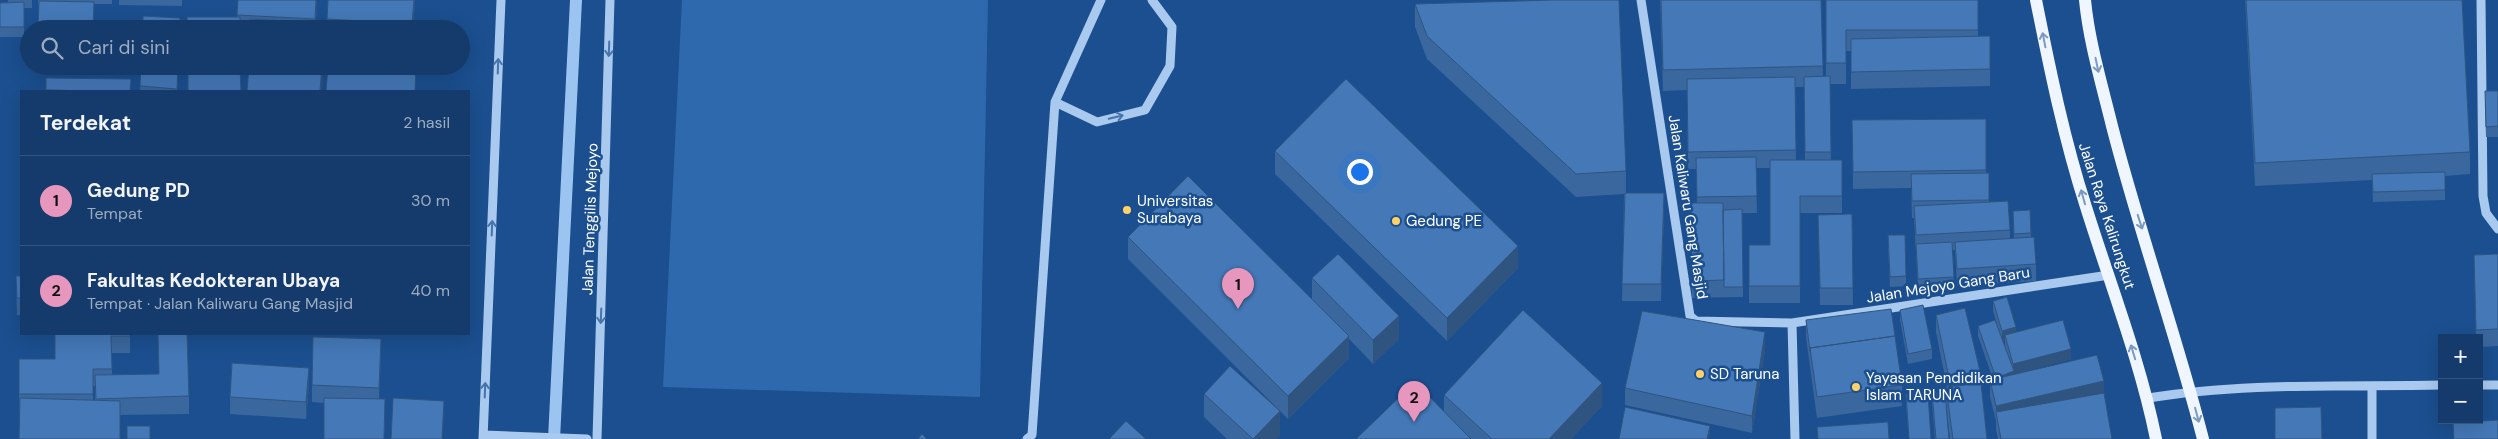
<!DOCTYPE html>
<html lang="id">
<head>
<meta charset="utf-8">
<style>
	body { margin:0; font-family:"DM Sans",sans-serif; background:#214673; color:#f1f3f6 }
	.controls { position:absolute; right:15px; bottom:15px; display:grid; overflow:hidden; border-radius:0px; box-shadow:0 5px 20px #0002 }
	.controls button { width:45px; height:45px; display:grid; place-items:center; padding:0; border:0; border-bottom:1px solid #33557e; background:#143b6b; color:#f1f3f6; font:25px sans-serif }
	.you { position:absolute; left:1359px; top:171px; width:18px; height:18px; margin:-12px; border:4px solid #fff; border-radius:50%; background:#1a73e8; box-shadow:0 0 0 8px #1a73e833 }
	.badge { display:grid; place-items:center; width:32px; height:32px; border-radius:50%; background:#e797bd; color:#111; font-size:16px; font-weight:700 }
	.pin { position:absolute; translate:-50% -41px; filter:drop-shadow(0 1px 2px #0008) }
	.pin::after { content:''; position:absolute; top:26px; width:18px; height:15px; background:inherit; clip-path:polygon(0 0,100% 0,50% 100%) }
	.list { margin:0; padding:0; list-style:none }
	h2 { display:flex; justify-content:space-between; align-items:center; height:65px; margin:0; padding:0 20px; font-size:21px }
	h2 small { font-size:16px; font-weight:400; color:#9dadc1 }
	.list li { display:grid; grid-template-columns:32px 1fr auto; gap:15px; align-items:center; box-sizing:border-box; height:90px; padding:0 20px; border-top:1px solid #33557e }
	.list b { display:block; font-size:19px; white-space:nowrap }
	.list p { margin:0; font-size:16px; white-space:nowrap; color:#9dadc1 }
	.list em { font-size:16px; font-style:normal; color:#9dadc1 }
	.icon { flex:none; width:28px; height:28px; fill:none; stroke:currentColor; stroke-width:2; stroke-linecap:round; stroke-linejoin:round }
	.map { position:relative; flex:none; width:2498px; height:439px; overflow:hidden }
	.search { position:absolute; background:#143b6b; box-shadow:0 5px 20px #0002; left:20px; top:20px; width:450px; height:55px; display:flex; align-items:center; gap:12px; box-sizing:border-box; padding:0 18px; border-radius:28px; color:#9dadc1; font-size:19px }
	.panel { position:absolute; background:#143b6b; box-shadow:0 5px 20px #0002; left:20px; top:90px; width:450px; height:245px; border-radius:0px }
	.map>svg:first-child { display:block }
	.green { fill:#2e69ad }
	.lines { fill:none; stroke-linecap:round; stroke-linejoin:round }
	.stream { stroke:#9cc4f0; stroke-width:12 }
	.minor { stroke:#a9c9ee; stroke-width:9 }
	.major { stroke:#f0f6ff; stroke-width:12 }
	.wall { fill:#3a679d; fill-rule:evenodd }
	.shaded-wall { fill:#305480 }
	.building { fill:#4478b7; stroke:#305480 }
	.oneway { stroke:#7b9ac1 }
	.oneway2 { stroke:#4674ac }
	.poi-dot { fill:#ffd166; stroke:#1b4f8f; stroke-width:2 }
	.labels { text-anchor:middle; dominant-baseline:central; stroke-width:5; stroke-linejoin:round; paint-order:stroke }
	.poi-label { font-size:15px; fill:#fff; stroke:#1b4f8f; text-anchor:start }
	.street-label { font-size:15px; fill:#fff; stroke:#1b4f8f }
</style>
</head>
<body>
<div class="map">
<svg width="2498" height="439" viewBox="0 0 2498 439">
	<rect width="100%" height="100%" fill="#1b4f8f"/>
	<!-- green -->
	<path class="green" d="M682 0H988L980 397 663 387Z"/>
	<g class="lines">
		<!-- stream -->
		<path class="stream" d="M554 439 576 0"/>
		<!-- minor -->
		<path class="minor" d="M1641 0 1690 316 1696 321 1792 323 2109 275
			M2481 0 2483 196 2486 213 2498 229
			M1055 102 1097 122 1145 110 1170 66 1172 27 1152 0
			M1792 323 1795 439
			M2479 385H2498
			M2372 386V439
			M2148 398C2244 382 2344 387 2442 385
			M484 435 587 439
			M483 439 501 0
			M597 439 610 0
			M1027 439 1032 435 1055 102 1101 0"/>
		<!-- major -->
		<path class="major" d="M2036 0C2050 70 2064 139 2086 207 2110 284 2140 360 2156 439
			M2085 0C2089 42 2102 85 2112 126 2139 231 2176 334 2203 439"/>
	</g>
	<!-- wall -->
	<path class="wall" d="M8 0H32V8H24V37H0V3L8 2Z
		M38 0H112V4H94V29H38L39 4H38Z
		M119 0H182V6L119 5Z
		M238 0H317L316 22 321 29H187L237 17Z
		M415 0 413 29H327V19Z
		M1660 0H1821L1823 76H1826V0H1978V36H1990V86L1851 89V51H1846V84H1830L1831 160H1842V213H1800V303H1749V245H1770V168H1756L1757 213H1742L1743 297 1692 298 1691 203H1697L1696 169H1688L1687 90 1663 91ZM1795 87H1804L1805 160H1796Z
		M2245 0H2462L2470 152V174L2445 176V200L2373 202 2372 180 2255 186Z
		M1415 4 1626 171V193L1664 211 1661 301H1622L1624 194 1576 197 1427 59 1415 27Z
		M38 66H92V73L38 71Z
		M141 66H178L177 91H140Z
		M2498 91V137H2486L2485 102Z
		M1986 119V173H1989V202L2010 230V238H2014L2013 211 2030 210 2031 237 2036 264V281L1957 286 1955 250H1952L1954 287 1918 289 1914 218H1912L1911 188 1853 189 1852 120Z
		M1275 151 1518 268 1447 341 1275 174Z
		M1852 214 1853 305H1820L1818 215Z
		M1128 237 1312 299V278L1399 339 1373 364 1349 339V358L1288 419 1128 259Z
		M1888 245 1906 276V286L1890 287Z
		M2498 254V346L2479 347V338H2476L2474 255Z
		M16 276H21V315H17Z
		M1993 301 2016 332 2071 359 2014 374 2104 393 2112 439H1998L1996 429V421L1990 397V380L1993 379 1978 336V326L1997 324 1993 311ZM2005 340V345L2006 351 2003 341Z
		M1900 310 1932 349V359L1908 364 1900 320Z
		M1936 315 1980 383 1987 439H1950L1946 404V387H1947L1936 332Z
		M1806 320 1902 385V406L1817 418 1806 337Z
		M55 334H130V353H112V375L189 396V414L120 415 19 411V359H55ZM93 386H95V400H93Z
		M1765 350 1752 433 1625 405V388Z
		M381 356 379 399 324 403 312 402V385Z
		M309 385 306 419 230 414V397Z
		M1932 393 1949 439H1935L1932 403Z
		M1204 394 1280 435 1276 439H1227L1204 417Z
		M1906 394 1931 439H1909L1906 404Z
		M1444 395 1602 406 1571 439H1356L1444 412Z"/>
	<!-- shaded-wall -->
	<path class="shaded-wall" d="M316 0H317V6L315 29Z
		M414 0H415L413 29H412Z
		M322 66 323 75 322 91H320Z
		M1664 193V211L1661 301V284Z
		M1518 246V268L1447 341V318Z
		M1399 316V339L1373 364V340Z
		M2016 327V337L2005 335V340L2002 341V331Z
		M1765 332V350L1752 433V416Z
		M1349 336V358L1288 419V396Z
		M381 339V356L379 405V388Z
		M2071 349V359L2014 374 1996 388V378L2013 371V364Z
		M309 368V385L306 419V402Z
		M1980 371V388L1949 396V378Z
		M2104 381V398L1996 414V406Z
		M1602 383V406L1571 439H1549Z
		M444 401 443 439H442Z
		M1280 411V435L1276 439H1253Z
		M1710 426V436L1709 439H1707Z"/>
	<!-- building -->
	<path class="building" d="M238 0H316L315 19 237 15Z
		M328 0H414L412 24 327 19Z
		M1553 0H1619L1626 171 1576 174 1427 36 1415 4Z
		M1661 0H1821L1823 66 1663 70Z
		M1826 0H1978V30H1846V63H1826Z
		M2246 0H2462L2470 152 2255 163Z
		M39 1 94 2 93 29H38Z
		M24 2V27H0V3Z
		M143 16 180 18 179 29H143Z
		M187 17H240V29H188Z
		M250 19 321 23 320 29H249Z
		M1990 36V69L1851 72V39Z
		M141 66H178L177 89 140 86Z
		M188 66H240L241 91H188Z
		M249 66H322L320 91H247Z
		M328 66H416L415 91H326Z
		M1830 76 1831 152H1805L1804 77Z
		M1795 77 1796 150 1688 152 1687 79Z
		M46 78 131 79 130 91H93L46 90Z
		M1346 79 1518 246 1447 318 1275 151Z
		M40 90 93 91H40Z
		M2485 91H2498V126L2486 127Z
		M1986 119V170L1853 172 1852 120Z
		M1756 157 1757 196 1697 197 1696 158Z
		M1770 160H1842V196H1800V286H1749V245H1770Z
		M2445 172V190L2373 192 2372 174Z
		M1989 173V200L1912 201 1911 174Z
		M1188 176 1349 336 1288 396 1128 237Z
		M1625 193H1664L1661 284H1622Z
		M2008 201 2010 230 1916 235 1914 206Z
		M1691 203H1723L1724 280 1692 281Z
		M1742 209 1743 287H1724L1723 210Z
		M2030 210 2031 233 2014 234 2013 211Z
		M1852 214 1853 288H1820L1818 215Z
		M1888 235H1905L1906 276 1890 277Z
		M2034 237 2036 264 1957 269 1955 242Z
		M1952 242 1954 277 1918 279 1916 244Z
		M1338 254 1399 316 1373 340 1312 278Z
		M2498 254V329L2476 330 2474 255Z
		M16 276H21V298H17Z
		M2007 297 2016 327 2002 331 1993 301Z
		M1923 305 1932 349 1908 354 1900 310Z
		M1965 308 1980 371 1949 378 1936 315Z
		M1891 309 1895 336 1810 348V351L1806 320Z
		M1523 310 1602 383 1549 439H1492L1444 395Z
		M1642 311 1765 332 1752 416 1625 388Z
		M1995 320 2014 371 1996 378 1978 326Z
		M2063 320 2071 349 2013 364 2005 335Z
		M55 334H130V336H111L112 369H93V394H19V359H55Z
		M158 334H187L189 396 96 399 95 375 159 374Z
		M1895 336 1902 385 1817 397 1810 348Z
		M313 337 381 339 379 388 312 385Z
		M2097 355 2104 381 1996 406 1990 380Z
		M232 363 309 368 306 402 230 397Z
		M1230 366 1280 411 1253 439 1204 394Z
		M1415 382 1471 439H1356Z
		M1981 383 1987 439H1953L1946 387Z
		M1945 392 1949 439H1936L1932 393Z
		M1928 393 1931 439H1909L1906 394Z
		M2104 393 2112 439H2001L1996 412Z
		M20 398 120 401V439H19Z
		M324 398 385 399 384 439H324Z
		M393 398 444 401 442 439H391Z
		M1625 407 1710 426 1707 439H1619Z
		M2321 407 2322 439H2275V408Z
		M2498 420V439H2454L2453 423Z
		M1126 421 1146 439H1109Z
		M1888 422 1889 439H1818L1817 427Z
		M127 426H150V439H127Z
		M922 434 927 439H918Z"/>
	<!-- one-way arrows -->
	<defs><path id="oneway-shaft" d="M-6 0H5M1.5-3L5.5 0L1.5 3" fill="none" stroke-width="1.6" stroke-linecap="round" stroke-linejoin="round" transform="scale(1.25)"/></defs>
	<g class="oneway">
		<use href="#oneway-shaft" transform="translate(2044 40) rotate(-101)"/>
		<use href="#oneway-shaft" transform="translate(2097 65) rotate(78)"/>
		<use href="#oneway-shaft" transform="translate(2083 197) rotate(-106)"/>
		<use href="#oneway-shaft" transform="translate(2140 222) rotate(72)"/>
		<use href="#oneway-shaft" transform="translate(2133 352) rotate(-107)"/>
		<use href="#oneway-shaft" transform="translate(2197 415) rotate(75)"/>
	</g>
	<g class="oneway2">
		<use href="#oneway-shaft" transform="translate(609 49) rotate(92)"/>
		<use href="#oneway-shaft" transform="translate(498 66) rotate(-88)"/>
		<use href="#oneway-shaft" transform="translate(1116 117) rotate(-14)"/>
		<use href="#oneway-shaft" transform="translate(492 228) rotate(-88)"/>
		<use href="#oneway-shaft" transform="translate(601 316) rotate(92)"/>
		<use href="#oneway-shaft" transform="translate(485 390) rotate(-88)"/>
	</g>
	<!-- markers -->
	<g class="poi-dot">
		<circle cx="1127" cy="210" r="5"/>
		<circle cx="1396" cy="221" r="5"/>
		<circle cx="1700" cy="374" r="5"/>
		<circle cx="1856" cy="387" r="5"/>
	</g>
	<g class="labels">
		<!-- poi labels -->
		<g class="poi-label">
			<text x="1137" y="201">Universitas<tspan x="1137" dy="17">Surabaya</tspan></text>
			<text x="1406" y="221">Gedung PE</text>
			<text x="1710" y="374">SD Taruna</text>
			<text x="1866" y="378">Yayasan Pendidikan<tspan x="1866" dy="17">Islam TARUNA</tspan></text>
		</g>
		<!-- street labels -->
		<g class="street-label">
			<text transform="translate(1688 207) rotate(81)">Jalan Kaliwaru Gang Masjid</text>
			<text transform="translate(2107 216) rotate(72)">Jalan Raya Kalirungkut</text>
			<text transform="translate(590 219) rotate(-88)">Jalan Tenggilis Mejoyo</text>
			<text transform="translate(1948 285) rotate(-9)">Jalan Mejoyo Gang Baru</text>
		</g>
	</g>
</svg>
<div class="controls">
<button>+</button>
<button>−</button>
</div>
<div class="you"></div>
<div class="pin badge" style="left:1238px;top:309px">1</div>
<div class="pin badge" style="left:1414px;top:422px">2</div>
<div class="search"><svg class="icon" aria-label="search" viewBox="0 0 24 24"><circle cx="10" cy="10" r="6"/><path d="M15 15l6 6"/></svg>Cari di sini</div>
<section class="panel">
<h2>Terdekat<small>2 hasil</small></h2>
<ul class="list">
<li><span class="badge">1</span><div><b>Gedung PD</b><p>Tempat</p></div><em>30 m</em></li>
<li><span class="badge">2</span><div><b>Fakultas Kedokteran Ubaya</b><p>Tempat · Jalan Kaliwaru Gang Masjid</p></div><em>40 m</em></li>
</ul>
</section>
</div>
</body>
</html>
